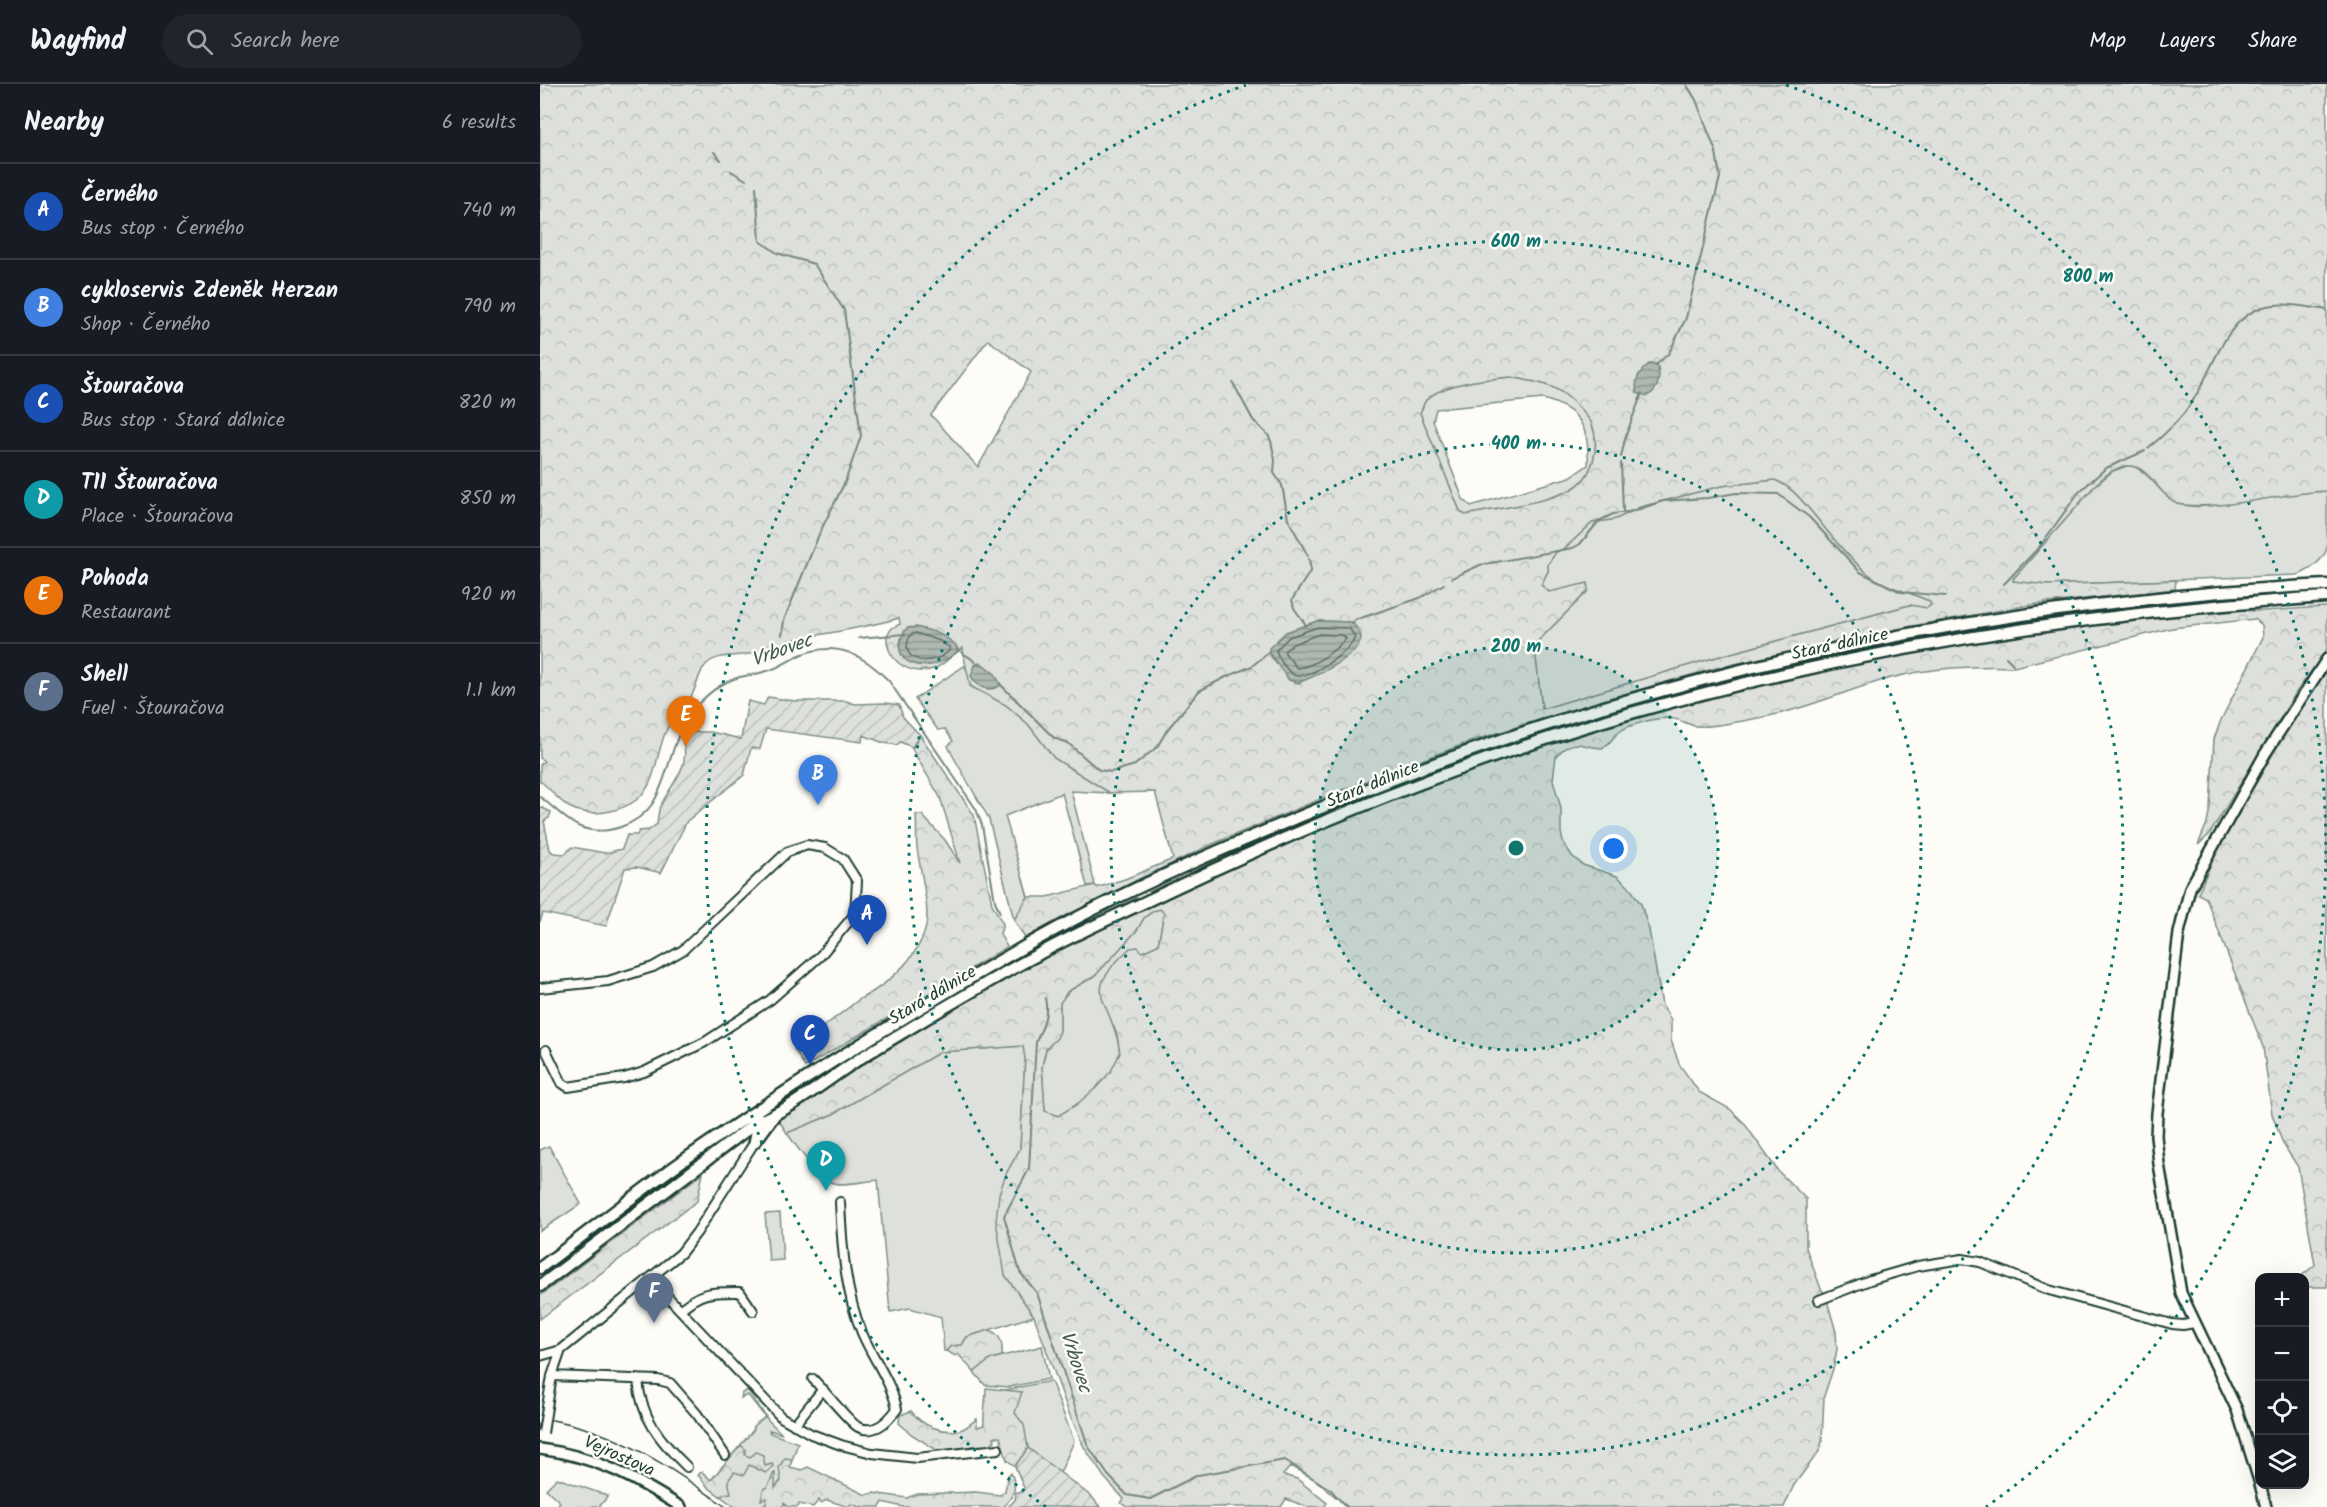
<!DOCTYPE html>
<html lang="en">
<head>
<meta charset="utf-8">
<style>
	body { margin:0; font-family:Kalam,sans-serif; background:#20242c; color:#f1f3f6 }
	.controls { position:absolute; right:18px; bottom:18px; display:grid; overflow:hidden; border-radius:12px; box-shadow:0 6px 24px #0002 }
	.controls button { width:54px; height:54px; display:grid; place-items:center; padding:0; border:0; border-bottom:2px solid #363941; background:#171b24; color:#f1f3f6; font:30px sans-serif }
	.you { position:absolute; left:1074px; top:765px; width:21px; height:21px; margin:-15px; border:4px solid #fff; border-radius:50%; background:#1a73e8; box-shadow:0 0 0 9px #1a73e833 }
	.badge { display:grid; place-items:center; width:39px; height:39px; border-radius:50%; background:#1a73e8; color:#fff; font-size:20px; font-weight:700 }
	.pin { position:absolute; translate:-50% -50px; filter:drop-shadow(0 2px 3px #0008) }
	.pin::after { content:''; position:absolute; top:32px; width:21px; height:18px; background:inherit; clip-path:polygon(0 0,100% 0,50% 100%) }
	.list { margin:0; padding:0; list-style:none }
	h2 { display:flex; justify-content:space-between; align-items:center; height:78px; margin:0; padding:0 24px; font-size:26px }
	h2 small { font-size:20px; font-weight:400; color:#9ea1a6 }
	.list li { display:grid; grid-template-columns:39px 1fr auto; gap:18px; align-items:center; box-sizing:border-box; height:96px; padding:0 24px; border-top:2px solid #363941 }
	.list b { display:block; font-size:22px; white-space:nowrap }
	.list p { margin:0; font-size:20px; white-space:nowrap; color:#9ea1a6 }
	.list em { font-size:20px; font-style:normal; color:#9ea1a6 }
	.icon { flex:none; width:33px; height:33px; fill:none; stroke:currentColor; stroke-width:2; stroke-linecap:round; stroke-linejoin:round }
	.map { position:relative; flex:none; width:1787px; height:1423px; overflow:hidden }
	header { display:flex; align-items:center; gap:36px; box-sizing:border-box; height:84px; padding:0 30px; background:#171b24; border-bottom:2px solid #363941 }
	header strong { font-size:28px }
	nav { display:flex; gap:33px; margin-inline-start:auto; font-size:21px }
	.search { width:420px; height:54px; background:#20242c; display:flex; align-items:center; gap:15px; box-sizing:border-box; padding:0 21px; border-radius:33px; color:#9ea1a6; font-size:22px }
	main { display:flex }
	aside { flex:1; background:#171b24 }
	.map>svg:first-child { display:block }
	.green { fill:#dde0db; stroke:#7e8e88; stroke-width:1.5; fill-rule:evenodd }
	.forest { fill:url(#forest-crowns); stroke:#7e8e88; stroke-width:1.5; fill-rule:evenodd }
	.garden { fill:url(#garden-furrows); stroke:#7e8e88; stroke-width:1.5 }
	.water { fill:url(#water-rules); stroke:#75877f; stroke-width:1.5 }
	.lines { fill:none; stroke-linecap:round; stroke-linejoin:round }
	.shore { stroke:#586e66; stroke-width:1.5 }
	.stream { stroke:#75877f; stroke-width:2 }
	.minor-casing { stroke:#1f3d34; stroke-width:12 }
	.tertiary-casing { stroke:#1f3d34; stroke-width:14 }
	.secondary-casing { stroke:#1f3d34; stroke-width:15 }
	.minor { stroke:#fdfcf7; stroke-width:8 }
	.tertiary { stroke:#fdfcf7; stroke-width:9 }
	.secondary { stroke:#fdfcf7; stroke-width:10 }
	.tram { stroke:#1f3d34; stroke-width:1.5 }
	.minor-bridge-casing { stroke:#1f3d34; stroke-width:12; stroke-linecap:butt }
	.minor-bridge { stroke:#fdfcf7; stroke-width:8 }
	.ring { fill:none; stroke:#0f766e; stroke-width:3; stroke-dasharray:3 6 }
	.labels { text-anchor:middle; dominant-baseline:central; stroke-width:5; stroke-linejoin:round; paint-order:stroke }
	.street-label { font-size:18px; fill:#1f3d34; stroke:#fdfcf7 }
	.water-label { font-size:20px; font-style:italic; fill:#435c53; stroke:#fdfcf7 }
	.centre { fill:#0f766e; stroke:#fdfcf7; stroke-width:3 }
	.ring-label { font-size:18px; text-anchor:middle; font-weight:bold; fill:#0f766e; stroke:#fdfcf7; stroke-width:5; stroke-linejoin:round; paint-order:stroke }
</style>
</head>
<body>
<header>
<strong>Wayfind</strong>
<div class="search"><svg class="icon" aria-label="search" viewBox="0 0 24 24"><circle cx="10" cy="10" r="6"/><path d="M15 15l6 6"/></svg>Search here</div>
<nav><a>Map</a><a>Layers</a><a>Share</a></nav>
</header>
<main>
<aside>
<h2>Nearby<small>6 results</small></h2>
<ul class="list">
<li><span class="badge" style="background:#1a4fb4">A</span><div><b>Černého</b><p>Bus stop · Černého</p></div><em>740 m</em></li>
<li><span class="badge" style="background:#3f7fe0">B</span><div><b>cykloservis Zdeněk Herzan</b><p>Shop · Černého</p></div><em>790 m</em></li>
<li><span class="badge" style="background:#1a4fb4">C</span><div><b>Štouračova</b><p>Bus stop · Stará dálnice</p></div><em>820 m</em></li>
<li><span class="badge" style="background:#0f9aa8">D</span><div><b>T11 Štouračova</b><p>Place · Štouračova</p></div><em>850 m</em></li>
<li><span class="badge" style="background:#e8710a">E</span><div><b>Pohoda</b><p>Restaurant</p></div><em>920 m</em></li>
<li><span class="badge" style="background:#5c6f8a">F</span><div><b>Shell</b><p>Fuel · Štouračova</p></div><em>1.1 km</em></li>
</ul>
</aside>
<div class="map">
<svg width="1787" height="1423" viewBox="0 0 1787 1423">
	<defs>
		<pattern id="forest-crowns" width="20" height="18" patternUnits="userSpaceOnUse" patternTransform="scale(1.5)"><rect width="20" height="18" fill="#dde0db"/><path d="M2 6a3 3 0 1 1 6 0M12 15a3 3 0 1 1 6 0" fill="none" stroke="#bdc1bd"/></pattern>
		<pattern id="garden-furrows" width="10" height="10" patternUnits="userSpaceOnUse" patternTransform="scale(1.5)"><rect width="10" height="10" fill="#dde0db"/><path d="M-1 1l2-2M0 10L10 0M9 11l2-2" fill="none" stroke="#bdc1bd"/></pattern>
		<pattern id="water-rules" width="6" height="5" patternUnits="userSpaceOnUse" patternTransform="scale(1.5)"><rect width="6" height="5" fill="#aeb8b1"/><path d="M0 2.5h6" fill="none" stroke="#8d9791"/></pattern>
	</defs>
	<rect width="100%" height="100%" fill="#fdfcf7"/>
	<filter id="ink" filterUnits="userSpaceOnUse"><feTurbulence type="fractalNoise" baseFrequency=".0167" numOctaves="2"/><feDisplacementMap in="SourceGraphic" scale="12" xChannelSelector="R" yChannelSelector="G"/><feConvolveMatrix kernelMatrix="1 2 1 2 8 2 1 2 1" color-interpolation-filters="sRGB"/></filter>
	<g filter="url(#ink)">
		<!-- green -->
		<path class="green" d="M971 293C989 297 1010 299 1024 310 1030 314 1050 334 1052 340 1060 362 1054 393 1032 405 1007 419 954 425 925 431L920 427 880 329C882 325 884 319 886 316 904 298 948 295 971 293ZM1003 315C1040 325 1050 343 1048 381L1030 393 931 422 923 415 893 337 896 325Z
			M1590 381C1612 388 1619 412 1640 420 1660 428 1719 414 1741 411 1756 409 1772 408 1787 407 1787 422 1787 451 1787 464 1784 476 1768 488 1757 491L1507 501 1474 498 1473 495 1556 401 1573 387Z
			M1235 396C1254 404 1263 418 1276 433 1291 452 1308 473 1326 488 1345 504 1369 507 1389 517L1391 521 1387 524 1369 521 1177 573 1002 625 995 566 999 556 1048 507 1009 508 1001 501 1008 487V480L1016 468 1025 464 1052 439 1076 435 1100 423 1181 402Z
			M1787 505V510L1601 525 1520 534 1361 560 1341 561C1384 551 1427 545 1471 538 1575 522 1681 511 1787 505Z
			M1293 571 1278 577 1145 610 1000 652 994 651 1144 606Z
			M424 582 428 587 430 602 466 621 488 640 514 674 570 709 531 707 555 801 547 802 522 709 465 732 488 813 474 836 449 735 413 672 408 662 413 657 405 645 398 646 375 615Z
			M977 656 975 660C850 703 729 754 609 808L607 805 729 750 829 709Z
			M595 811 596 814C472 878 349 947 233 1025L231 1022C350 947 469 873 595 811Z
			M620 825 624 829 618 861 602 868 562 914C567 924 582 961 579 971 572 997 541 1019 518 1032L505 1027 502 982 506 965 516 954 520 947V918L529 907 555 892 597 846 604 834 613 827Z
			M483 962 485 974 480 1065 466 1090 465 1191 494 1232 427 1253 422 1261 411 1262 406 1267H404L401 1233 370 1224 350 1228 338 1096C327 1097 300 1103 291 1098 276 1091 256 1062 247 1049L293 1030 400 968Z
			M9 1062 41 1120 0 1147V1066Z
			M240 1129 243 1176 229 1177 225 1130Z
			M502 1262 509 1295 469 1303 445 1301 434 1288 451 1275Z
			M511 1297 534 1357 520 1389 488 1364 472 1363 460 1307Z
			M208 1306 228 1336 242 1350 229 1346 230 1349 258 1359 248 1388 233 1406 230 1423H195L168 1403 158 1391 162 1388 171 1396 214 1345 213 1342 225 1333 208 1311 201 1314 202 1309Z
			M17 1394 68 1412 59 1423H16L20 1418 6 1405Z"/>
		<!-- forest -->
		<path class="forest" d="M0 0H1787V407C1740 409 1693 425 1645 421 1625 420 1616 394 1600 385 1591 380 1583 381 1574 386 1559 394 1549 409 1538 421 1519 443 1499 465 1480 487L1473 495V497L1507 501 1636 496 1635 505 1490 521 1372 542 1176 584 1063 616 932 657 802 706 675 759 597 796 485 854 474 836 488 813H507L555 801 556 803H559L585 795 633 775 615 708 570 709 514 674 488 640 466 621 430 602C428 588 424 578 423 564 413 570 406 579 396 584 371 594 345 577 347 551L352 544 360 540 359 534C325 544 291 548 256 555 240 559 225 566 208 570 195 573 180 570 169 578 158 586 158 603 150 614 143 625 132 634 126 647 111 683 119 716 71 727 57 730 43 730 31 724 20 719 11 705 0 697V681L4 677 0 674ZM448 256 491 288 438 383 391 331ZM971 293C989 297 1010 299 1024 310 1030 314 1050 334 1052 340 1060 362 1054 393 1032 405 1007 419 954 425 925 431L920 427 880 329C882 325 884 319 886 316 904 298 948 295 971 293ZM1235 396C1254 404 1263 418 1276 433 1291 452 1308 473 1326 488 1344 504 1369 507 1389 517L1391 521 1387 524 1370 521 1177 573 1002 625 995 566 999 556 1048 507V499L1009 508 1001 501 1008 487V480L1016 468 1025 464 1052 439 1076 435 1100 423 1181 402ZM777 537 812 538 749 596 729 569Z
			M1787 523V565L1757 607 1669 751 1658 761 1667 739 1670 723 1674 655 1681 636 1723 553 1722 541 1715 535 1632 544 1474 583C1436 581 1388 584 1351 594 1308 605 1268 625 1224 633 1206 636 1173 644 1156 642 1148 641 1142 636 1134 635 1120 632 1103 638 1090 642 1072 649 1073 659 1062 664 1041 663 1035 652 1016 672L1013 696 1021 724V749L1023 758 1032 772 1043 781 1077 792 1090 804 1101 820 1109 846 1122 921 1131 936V956L1139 980 1159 1008 1190 1025 1204 1039 1238 1087 1266 1115V1164L1281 1205 1289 1215 1288 1220 1296 1248 1297 1265 1294 1282 1284 1312 1282 1357 1280 1366 1254 1401 1244 1423H808L774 1395 751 1382 743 1391 757 1395 787 1419 784 1423H768L746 1415 741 1423H587L581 1419 584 1415 564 1393 544 1363 529 1329 494 1232 465 1191 456 1137 459 1110 466 1090 480 1065 485 974 483 962 400 968 293 1030 247 1049 238 1035C323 978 410 923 500 875 539 854 580 836 620 816 878 693 1150 605 1432 559 1484 550 1536 543 1588 536 1623 532 1661 526 1696 526 1704 526 1712 527 1721 527 1743 526 1765 524 1787 523ZM620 825 624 829 618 861 602 868 598 863 590 864 573 881 563 896 561 905 562 914 577 951 580 969 571 987 556 1004 536 1021 518 1032 505 1027 502 982 506 965 517 954 520 947V919L528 907 555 892 597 846 604 834 613 827Z
			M1787 586V1203H1765L1764 1194 1760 1193 1775 1181 1758 1083 1743 1060 1732 1030 1723 963 1666 814 1658 810C1675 767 1699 727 1723 687 1743 653 1763 618 1787 586Z
			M380 651 434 731 452 820 463 840 460 850 467 863 265 983 254 965 320 915C348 901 387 867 387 832 387 810 380 786 377 764 376 753 377 742 376 731H382L405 756 420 779 400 713 372 665Z
			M163 1089 157 1117 0 1235V1212Z
			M449 1246C461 1250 463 1260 462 1272L451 1275 434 1288 418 1270 416 1272 406 1267 411 1262 422 1261 427 1253Z
			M446 1304 482 1308 475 1329 484 1341 488 1364 475 1382 467 1376 460 1353H454L455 1357 444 1364 442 1361 398 1367 371 1350 359 1339 360 1331 371 1327C382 1342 401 1349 420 1346 426 1345 432 1338 437 1335V1343L444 1341C443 1328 446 1318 446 1304Z
			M201 1361 205 1365V1371L210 1373 216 1368 223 1371 225 1382 232 1380 233 1382 226 1389 209 1381 204 1391 194 1388 188 1397 191 1409 180 1412 168 1403 158 1391 162 1388 171 1396Z
			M245 1374 252 1375 250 1383 262 1386 268 1383 326 1411 333 1409 367 1414 377 1410 436 1408 460 1411 465 1407 468 1391 471 1389C478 1403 474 1412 463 1423H363L343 1418 340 1423H319L311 1420 308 1423 287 1416 281 1419 279 1416 273 1423 259 1420 258 1423H248L244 1419 243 1423H222L224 1420 226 1421 227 1414 221 1416 224 1404H227L234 1389H235V1404L241 1397 239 1383Z"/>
		<!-- garden -->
		<path class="garden" d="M228 613 255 617H306L315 620 346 619 359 621 363 633 380 651 372 663 360 658 357 661 344 659 323 651 322 658 226 645 220 665 211 664 204 691 147 737 121 789 97 783 85 784 66 842 3 829 0 838V723L11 728 9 734 4 737 10 766 14 769 25 770 32 763 65 769 82 765 87 751H97L99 747 109 746 117 740C118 734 118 726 121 721 130 702 151 682 143 659L151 648H171L201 655 208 617 224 621Z
			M488 1364 552 1413 560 1423H468L475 1416 476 1408H482L484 1404 475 1382Z"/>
		<!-- water -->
		<path class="water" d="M1109 280H1117C1121 291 1119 307 1107 312L1097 309C1094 296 1099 288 1109 280Z
			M777 537 812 538C816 543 821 547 821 554 820 573 773 593 758 599L749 596 729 569V564L746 548Z
			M376 543C393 547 409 551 419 566 390 595 341 581 367 544Z
			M440 578 455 590 461 601C448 609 438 604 431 592L435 581Z"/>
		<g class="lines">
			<!-- shore -->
			<path class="shore" d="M778 543 809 544 815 553C811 567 774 591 759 592 749 593 738 573 736 566L749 553Z
				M376 549 400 557 409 563 410 566C394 583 355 580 371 550Z
				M779 550 803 551 806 555C794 567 774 583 757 584L745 569V566L753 560Z"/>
			<!-- stream -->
			<path class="stream" d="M582 55 583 57
				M174 68 181 76
				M191 87 206 96
				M216 103 220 157 237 169 274 180 304 226 321 352 305 398 280 448 244 536 242 551
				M1115 282 1129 269 1146 234 1180 93 1176 68 1156 16 1146 0
				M693 299 713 336 728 351 731 357 735 376 734 389 742 401 748 435 768 472
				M1608 364C1626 350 1640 336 1652 318 1673 287 1683 236 1723 223 1743 217 1767 223 1787 226
				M1081 373 1086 351 1102 309
				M1081 379 1083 427
				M912 494 940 481 1033 464 1040 460 1059 437 1073 430 1094 427 1123 417 1168 414 1196 409 1238 410 1269 433 1320 488 1361 508 1406 512
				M1464 500 1500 462 1539 408 1566 384 1605 367
				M812 540 815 536 880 514 904 500
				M764 542 766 541 754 524 752 516 771 486 769 475
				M319 554 365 550
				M417 565 440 581
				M1466 573 1473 580
				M459 599 514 654 529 660 559 686 571 688 595 681 617 663 627 646 659 607 686 593 712 582 729 568
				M0 713C13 722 26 737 40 743 66 753 98 741 113 719 129 693 131 657 150 630 162 614 180 598 200 593 209 591 218 590 227 587 239 584 249 576 260 571 297 556 324 571 349 597L436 725 442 741 455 817 460 829
				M505 914C509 931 502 944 496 958L489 1085 464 1132 480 1188 497 1209 548 1362 568 1391 587 1411 610 1415 658 1391 745 1376 791 1406 806 1423"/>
			<defs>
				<path id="minor" d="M0 904 68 897 113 883 143 866 247 768 267 761 285 764 303 775 317 797 315 830 280 872 230 916 165 958 104 988 84 994 28 1003 22 999 6 966
					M111 1195 241 1333 271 1350 301 1361 332 1369 377 1374 458 1365
					M1279 1216 1330 1196 1378 1182 1422 1175 1440 1178 1509 1206 1632 1240 1643 1241 1654 1239
					M140 1226C161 1207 172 1208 200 1208L213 1227
					M0 1272 21 1266
					M12 1292 118 1296 130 1299 157 1330 185 1371
					M98 1295C100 1333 121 1358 147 1383
					M273 1295C281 1303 310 1339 318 1343 335 1351 348 1337 357 1325 351 1297 333 1275 322 1249 305 1208 302 1163 300 1118
					M7 1323 12 1292 21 1266 141 1169 157 1148 214 1059
					M254 1341 283 1305"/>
				<path id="tertiary" d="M216 1057 235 1031
					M214 1059 219 1034
					M0 1365C55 1372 95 1394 141 1423
					M1720 1400 1697 1326 1641 1209 1619 1080 1616 1052 1617 1029 1639 849 1650 804 1725 670 1787 575
					M1720 1400 1726 1423"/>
				<path id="secondary" d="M0 1184C47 1149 93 1112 141 1078 221 1022 303 970 387 920 435 891 482 863 531 837 603 799 679 766 754 735 862 690 972 649 1085 617 1313 551 1550 513 1787 501
					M0 1202 217 1038C259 1022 293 990 332 967 387 934 442 900 499 870 533 851 569 835 605 818 761 743 924 677 1091 629 1317 565 1552 528 1787 513"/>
			</defs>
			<!-- minor casing -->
			<use href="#minor" class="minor-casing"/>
			<!-- tertiary casing -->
			<use href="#tertiary" class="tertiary-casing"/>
			<!-- secondary casing -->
			<use href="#secondary" class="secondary-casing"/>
			<!-- minor -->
			<use href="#minor" class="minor"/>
			<!-- tertiary -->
			<use href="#tertiary" class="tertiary"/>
			<!-- secondary -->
			<use href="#secondary" class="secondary"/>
			<!-- tram -->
			<path class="tram" d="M12 1336C79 1348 132 1384 186 1423"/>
			<defs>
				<path id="minor-bridge" d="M3 1349 7 1323"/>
			</defs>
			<!-- minor-bridge casing -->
			<use href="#minor-bridge" class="minor-bridge-casing"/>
			<!-- minor-bridge -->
			<use href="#minor-bridge" class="minor-bridge"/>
		</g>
	</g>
	<!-- distance rings -->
	<circle cx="976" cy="764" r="202" fill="#0f766e" fill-opacity=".12"/>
	<g class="ring">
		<circle cx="976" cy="764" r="202"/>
		<circle cx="976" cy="764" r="405"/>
		<circle cx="976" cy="764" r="607"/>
		<path d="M506 1423A809 809 0 0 1 706 1M1246 1A809 809 0 0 1 1446 1423"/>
	</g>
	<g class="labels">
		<!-- street labels -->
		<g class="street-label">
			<text transform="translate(1300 561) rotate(-12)">Stará dálnice</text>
			<text transform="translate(833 701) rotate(-22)">Stará dálnice</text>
			<text transform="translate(393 912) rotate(-31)">Stará dálnice</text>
			<text transform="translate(79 1373) rotate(24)">Vejrostova</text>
		</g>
		<!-- water labels -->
		<g class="water-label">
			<text transform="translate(242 567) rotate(-20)">Vrbovec</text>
			<text transform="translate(535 1278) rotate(72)">Vrbovec</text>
		</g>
	</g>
	<circle cx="976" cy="764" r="9" class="centre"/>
	<g class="ring-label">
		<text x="976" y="163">600 m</text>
		<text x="1548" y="198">800 m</text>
		<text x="976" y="365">400 m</text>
		<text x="976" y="568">200 m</text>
	</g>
</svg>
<div class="controls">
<button>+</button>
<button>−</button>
<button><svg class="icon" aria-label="locate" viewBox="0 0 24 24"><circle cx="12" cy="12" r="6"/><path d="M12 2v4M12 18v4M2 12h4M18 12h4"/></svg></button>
<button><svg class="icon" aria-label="layers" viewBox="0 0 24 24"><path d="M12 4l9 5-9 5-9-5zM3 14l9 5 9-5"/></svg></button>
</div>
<div class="you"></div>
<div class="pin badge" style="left:327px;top:861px;background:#1a4fb4">A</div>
<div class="pin badge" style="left:278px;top:721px;background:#3f7fe0">B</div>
<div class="pin badge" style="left:270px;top:981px;background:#1a4fb4">C</div>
<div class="pin badge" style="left:286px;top:1107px;background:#0f9aa8">D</div>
<div class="pin badge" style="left:146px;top:662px;background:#e8710a">E</div>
<div class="pin badge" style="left:114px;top:1239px;background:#5c6f8a">F</div>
</div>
</main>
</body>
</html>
